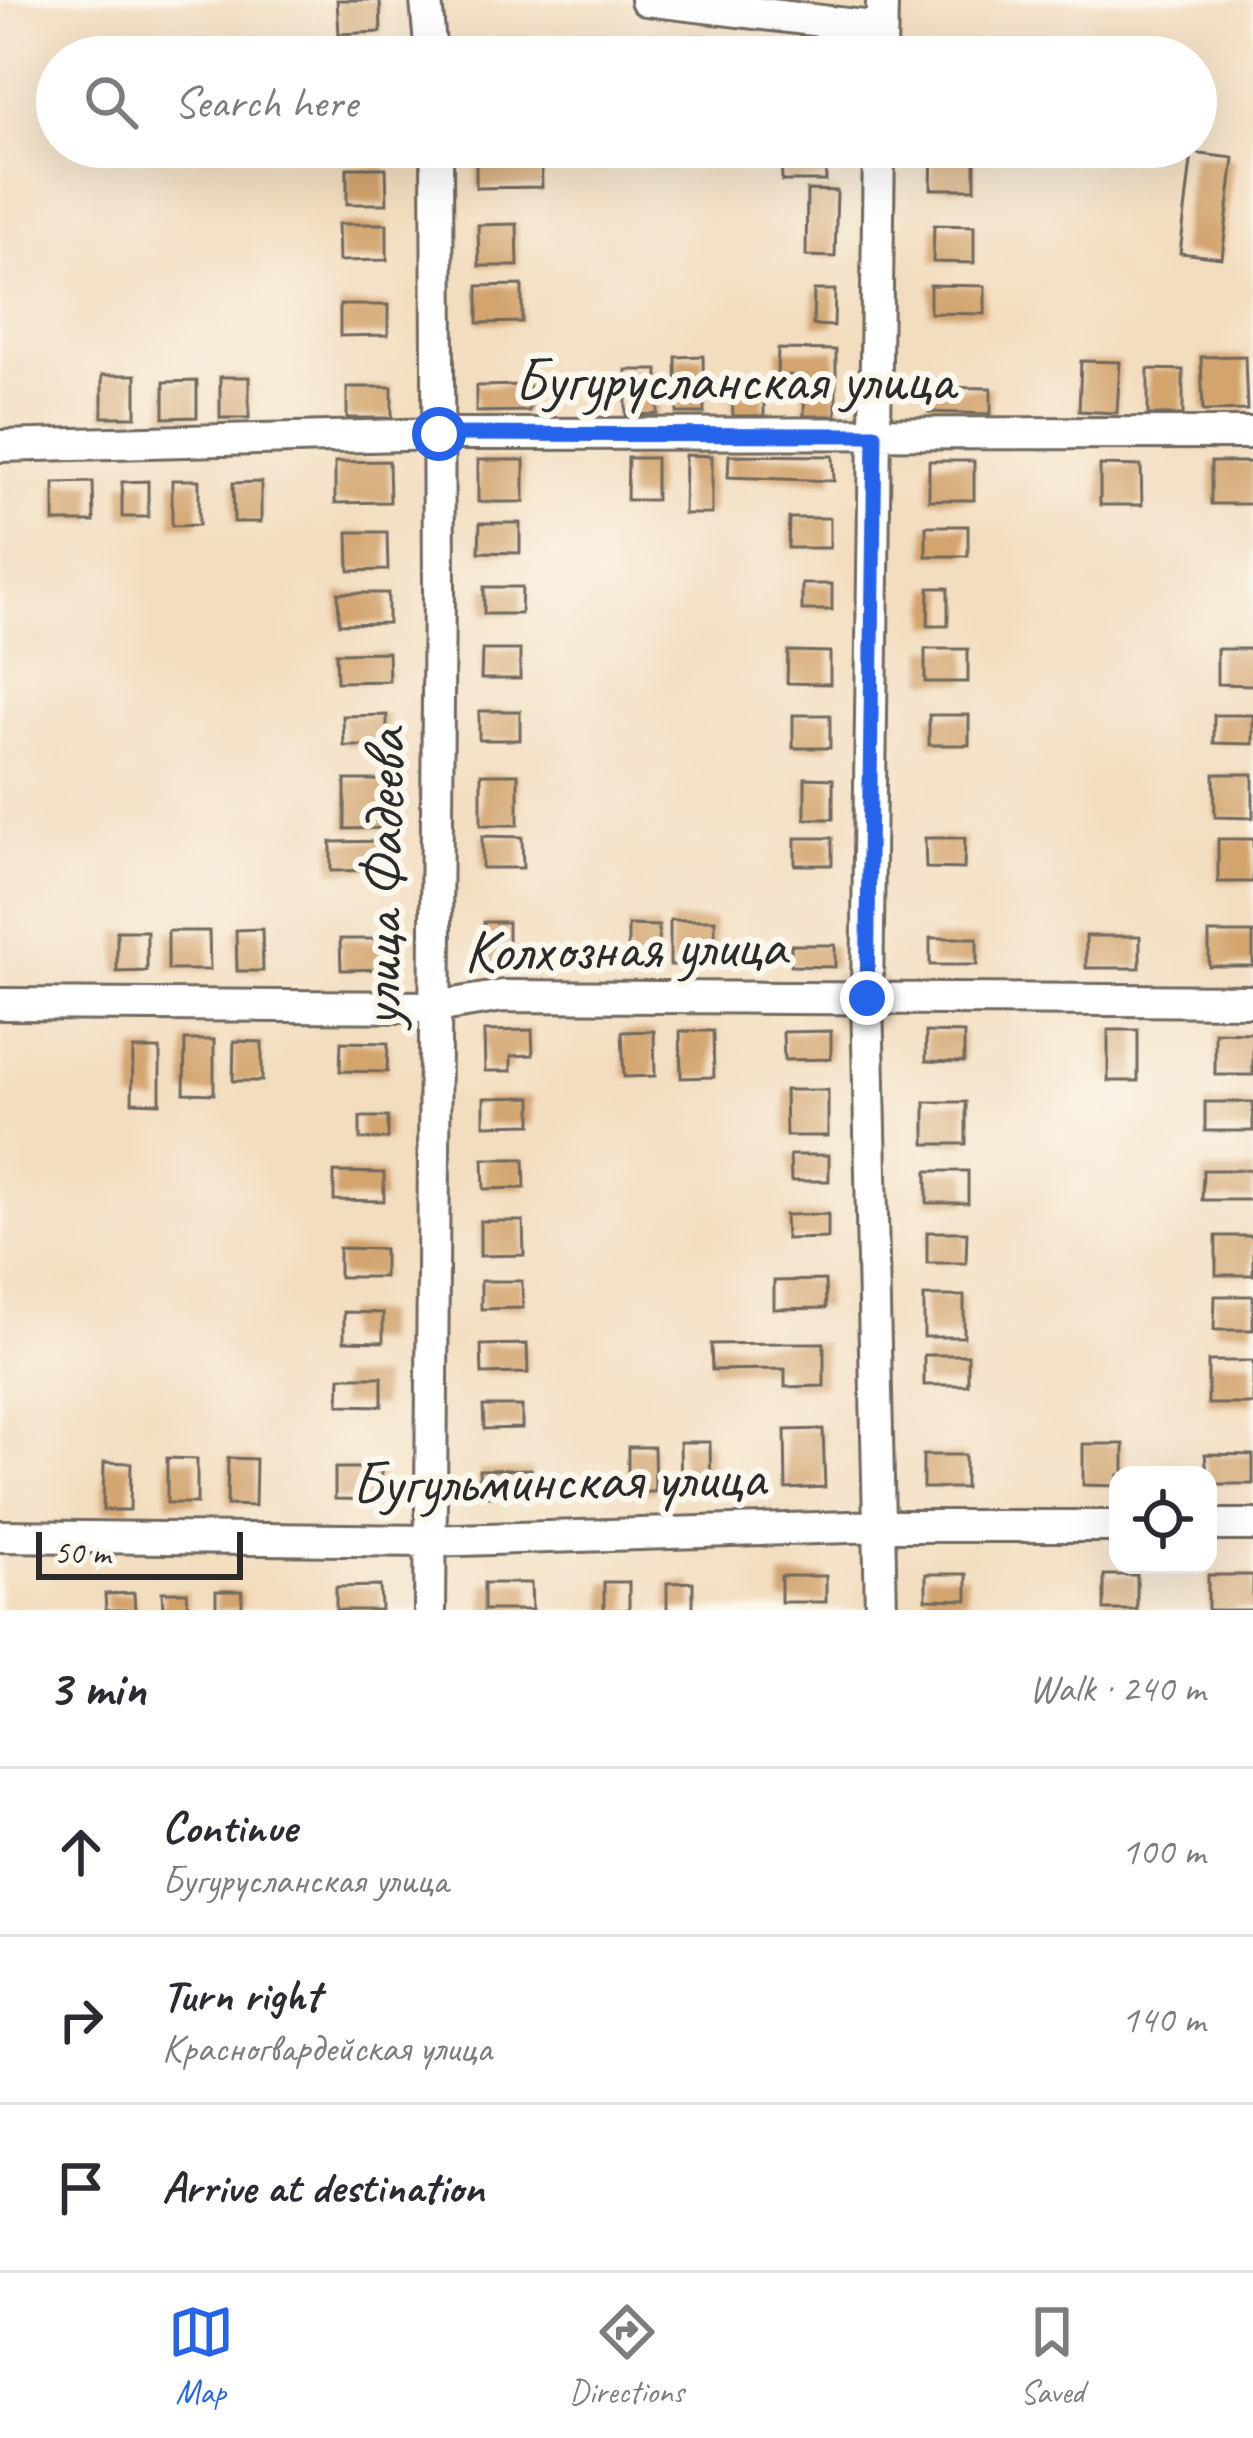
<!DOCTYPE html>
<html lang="en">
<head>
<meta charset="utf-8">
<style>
	body { margin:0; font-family:Caveat,sans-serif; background:#f2f2f3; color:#2b2b33 }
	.controls { position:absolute; right:36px; bottom:36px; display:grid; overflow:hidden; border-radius:24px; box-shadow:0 12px 48px #0002 }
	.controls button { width:108px; height:108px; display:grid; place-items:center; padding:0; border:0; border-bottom:3px solid #e1e1e2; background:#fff; color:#2b2b33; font:60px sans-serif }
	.scale { position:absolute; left:36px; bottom:30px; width:207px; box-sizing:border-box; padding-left:12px; border:6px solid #2b2b2b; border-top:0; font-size:33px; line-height:42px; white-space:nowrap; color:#2b2b2b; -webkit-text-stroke:9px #fbf7ec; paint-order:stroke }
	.stop { position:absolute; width:36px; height:36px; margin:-27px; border:9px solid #2563eb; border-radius:50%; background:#fff }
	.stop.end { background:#2563eb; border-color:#fff; box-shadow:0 3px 12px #0008 }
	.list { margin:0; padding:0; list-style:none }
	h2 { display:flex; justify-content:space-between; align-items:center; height:156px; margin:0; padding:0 48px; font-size:51px }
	h2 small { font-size:39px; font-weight:400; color:#7c7c81 }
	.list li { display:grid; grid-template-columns:78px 1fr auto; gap:36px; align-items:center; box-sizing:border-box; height:168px; padding:0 48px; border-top:3px solid #e1e1e2 }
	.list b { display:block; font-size:45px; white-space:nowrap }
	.list p { margin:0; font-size:39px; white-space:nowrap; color:#7c7c81 }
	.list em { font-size:39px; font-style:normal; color:#7c7c81 }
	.icon { flex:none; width:66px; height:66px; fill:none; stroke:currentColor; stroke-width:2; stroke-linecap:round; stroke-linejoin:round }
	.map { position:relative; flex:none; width:1253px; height:1610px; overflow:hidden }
	.search { position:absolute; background:#fff; box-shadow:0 12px 48px #0002; left:36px; right:36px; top:36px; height:132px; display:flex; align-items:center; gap:30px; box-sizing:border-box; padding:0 42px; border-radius:66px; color:#7c7c81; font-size:45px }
	.sheet { height:660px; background:#fff }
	nav { display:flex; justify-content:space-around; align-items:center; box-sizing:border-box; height:168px; border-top:3px solid #e1e1e2; background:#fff; font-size:33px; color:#7c7c81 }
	nav a { display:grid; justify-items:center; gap:6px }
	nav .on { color:#2563eb }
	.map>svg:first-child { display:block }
	.building { fill:#d3a46e }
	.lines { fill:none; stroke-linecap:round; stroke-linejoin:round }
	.street-casing { stroke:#71695f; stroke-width:36 }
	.street { stroke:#fff; stroke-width:30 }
	.route { stroke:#2563eb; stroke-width:15 }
	.labels { text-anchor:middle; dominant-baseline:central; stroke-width:12; stroke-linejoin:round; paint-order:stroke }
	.street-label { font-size:60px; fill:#2b2b2b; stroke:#fbf7ec }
</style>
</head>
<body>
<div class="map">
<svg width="1253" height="1610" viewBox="0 0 1253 1610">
	<rect width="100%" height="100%" fill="#fbf7ec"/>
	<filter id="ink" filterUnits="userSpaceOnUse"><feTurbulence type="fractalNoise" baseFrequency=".00833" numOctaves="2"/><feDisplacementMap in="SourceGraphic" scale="24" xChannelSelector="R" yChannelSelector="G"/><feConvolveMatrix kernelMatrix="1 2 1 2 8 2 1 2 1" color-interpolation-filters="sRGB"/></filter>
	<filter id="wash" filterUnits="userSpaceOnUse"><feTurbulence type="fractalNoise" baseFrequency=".004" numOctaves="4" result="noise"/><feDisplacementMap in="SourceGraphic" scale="48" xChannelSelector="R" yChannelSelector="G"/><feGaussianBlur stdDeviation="2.7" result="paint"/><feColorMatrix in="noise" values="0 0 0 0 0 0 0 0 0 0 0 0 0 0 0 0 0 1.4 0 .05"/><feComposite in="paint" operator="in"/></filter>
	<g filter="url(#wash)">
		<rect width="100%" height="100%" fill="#f3ddbf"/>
		<g id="blocks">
			<!-- building -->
			<path class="building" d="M337 0H380L381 32 339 34Z
				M703 36V57H670V37Z
				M616 37H659V57H616Z
				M498 38H528V57H498Z
				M323 147H385V151L323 152Z
				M825 147 826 181H782L781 148Z
				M932 147H975V189H931Z
				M1192 153 1234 158 1222 258 1180 253Z
				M541 158 542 187 476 188V159Z
				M347 168H386L387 204H347Z
				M807 190 837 191 835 257 806 256Z
				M338 224H387V260L339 261Z
				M517 224 518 266H479L478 225Z
				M934 225 974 226V263L933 262Z
				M522 285V322L478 323V286Z
				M930 285 985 286V314L930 313Z
				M814 290H835L834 326 813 325Z
				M340 305H388V335L340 336Z
				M778 349 836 350V416H804L805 376 777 375Z
				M703 356 704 413H677L676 357Z
				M1245 356 1247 410 1203 411 1201 357Z
				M1081 361 1120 362 1117 413 1079 411Z
				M1148 369 1183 370V415H1148Z
				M626 370H658V414L626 415Z
				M102 375H136V417H102Z
				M220 377H249V418H220Z
				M197 381V417L164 418V382Z
				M529 385V411L476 412V386Z
				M347 387H392V418H347Z
				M930 387 991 388V414L929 412Z
				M732 392H764V416H733Z
				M685 455 712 456V514H684Z
				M729 455 833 456 834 481 728 477Z
				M628 458H656V500H627Z
				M478 460H524V502H478Z
				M389 461 390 502 335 503V462Z
				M929 461H974V500H929Z
				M1211 462H1253V504H1211Z
				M1100 465 1141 466 1142 505H1100Z
				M172 480H199V525L172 526Z
				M148 481V517H122V482Z
				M93 482 94 522H54V483Z
				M261 482V522H234L233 483Z
				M789 518H830V548H788Z
				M480 523H520V553L479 552Z
				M926 526H968V556H926Z
				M348 532H387L388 570 349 571Z
				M802 584H832V610H802Z
				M484 587H522L521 614H484Z
				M929 588H948V626H928Z
				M338 593H388V623L339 624Z
				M925 649H968V682H925Z
				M1217 649H1253V685L1217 684Z
				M482 650H520V679H481Z
				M788 651 830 652V684L787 683Z
				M388 652 389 681 337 682 336 653Z
				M479 711H520V740H479Z
				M387 715V746H344L343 716Z
				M793 715H830V748H793Z
				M929 715H969V745H929Z
				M1214 715H1253V744L1214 743Z
				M481 774H518V825H481Z
				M1214 774H1253V818L1215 817Z
				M805 778 833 779V819H805Z
				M345 780H387L388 828 345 829Z
				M482 836 522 837 523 868H482Z
				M795 838H832V865H795Z
				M925 838H965L964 869 926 868Z
				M1218 839H1253V882H1218Z
				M389 841V870L331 871V842Z
				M670 920H715V965H670Z
				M484 922H508V961H484Z
				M628 925 659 926 658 964H628Z
				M262 929 263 971H237L236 930Z
				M117 931H147V971L117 972Z
				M168 931H209L210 970H168Z
				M1209 933H1253V966H1209Z
				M1086 936H1140V968H1086Z
				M930 938H977V965H930Z
				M340 939H389L390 969 341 970Z
				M791 945H835V967L791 966Z
				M532 1030 533 1055 511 1056V1071H485L484 1031Z
				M1108 1030H1138V1081H1108Z
				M654 1031 655 1076 624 1077 622 1032Z
				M680 1031H713L714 1077 681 1078Z
				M831 1031V1059L784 1060 783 1032Z
				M926 1032 964 1033V1062L926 1061Z
				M1215 1032 1253 1033V1075H1215Z
				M185 1040H214V1094L184 1093Z
				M234 1041 262 1042V1081H233Z
				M341 1042 388 1043 387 1072 340 1071Z
				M133 1049H160V1103L132 1102Z
				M785 1090H828V1136H786Z
				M532 1097V1124L484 1125V1098Z
				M925 1102H966V1144H925Z
				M1205 1102H1253V1131H1205Z
				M360 1117H388V1139H360Z
				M790 1155H829V1181H791Z
				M483 1159H524L525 1188 484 1189Z
				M1203 1170H1253V1200H1202Z
				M927 1171H968V1203H927Z
				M334 1172 384 1173V1201L334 1200Z
				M828 1214V1238L786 1239 785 1215Z
				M480 1221H523L524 1255 480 1256Z
				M927 1232H967L966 1263H927Z
				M1216 1236H1253V1275H1216Z
				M339 1248 384 1249V1277H339Z
				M825 1280 826 1308 774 1309V1281Z
				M481 1281H522L523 1308 481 1309Z
				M924 1296H964V1337H924Z
				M1215 1296H1253V1330H1214Z
				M344 1312 383 1313V1342L344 1341Z
				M784 1343H824V1386L785 1387V1369L712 1370 711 1344Z
				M527 1344 528 1373 482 1374 481 1345Z
				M924 1355H968V1385H924Z
				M1208 1361H1253V1404H1208Z
				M340 1377H382V1406L339 1405Z
				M483 1406H522V1428L484 1429Z
				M823 1429 825 1487 786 1489 785 1430Z
				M680 1442H710L711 1492H681Z
				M1083 1444H1124V1475H1118V1486L1083 1485Z
				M628 1447H654L655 1492H628Z
				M1205 1454 1253 1455V1484H1208Z
				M923 1455H965V1488H923Z
				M167 1458 197 1459V1503H167Z
				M228 1458 256 1459 255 1506 227 1505Z
				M104 1462 131 1463 130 1510H103Z
				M335 1468H381V1500L335 1499Z
				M531 1469V1495L480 1496 479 1470Z
				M926 1574H967V1600L926 1599Z
				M1104 1575H1137V1610H1104Z
				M1208 1575H1253V1610H1208Z
				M781 1576H826V1602H781Z
				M604 1582H629V1610H604Z
				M693 1582V1610H667V1583Z
				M484 1583H531L532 1610H484Z
				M380 1586 381 1610H336V1587Z
				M216 1591H242V1610H216Z
				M162 1592H187L188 1610H163Z
				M134 1593 135 1610H106L105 1594Z"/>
		</g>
	</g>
	<g filter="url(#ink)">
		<use href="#blocks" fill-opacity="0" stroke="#71695f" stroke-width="3"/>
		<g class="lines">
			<defs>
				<path id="street" d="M426 0 431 57
					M646 0 881 28
					M881 57 882 0
					M879 147 867 998 881 1610
					M0 446 439 434 1253 433
					M0 1004 435 1007 503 996 1253 1001
					M1208 1525H1253
					M0 1536 429 1541 880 1526H1118
					M430 1610 439 587 437 147"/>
			</defs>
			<!-- street casing -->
			<use href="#street" class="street-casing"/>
			<!-- street -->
			<use href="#street" class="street"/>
		</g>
	</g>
	<g class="lines" filter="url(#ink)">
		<!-- route -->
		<path class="route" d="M439 434 875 435 867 998"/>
	</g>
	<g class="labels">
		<!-- street labels -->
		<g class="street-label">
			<text x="734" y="380">Бугурусланская улица</text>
			<text transform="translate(382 878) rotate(-89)">улица Фадеева</text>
			<text transform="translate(625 948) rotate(-1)">Колхозная улица</text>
			<text transform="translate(558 1480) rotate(-1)">Бугульминская улица</text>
		</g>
	</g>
</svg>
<div class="controls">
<button><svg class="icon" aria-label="locate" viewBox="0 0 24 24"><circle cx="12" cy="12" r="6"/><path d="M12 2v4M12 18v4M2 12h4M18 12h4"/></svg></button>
</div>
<div class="scale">50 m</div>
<div class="stop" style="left:439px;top:434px"></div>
<div class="stop end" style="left:867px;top:998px"></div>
<div class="search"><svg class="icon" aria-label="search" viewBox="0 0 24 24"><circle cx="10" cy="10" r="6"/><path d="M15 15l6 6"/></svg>Search here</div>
</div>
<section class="sheet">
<h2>3 min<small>Walk · 240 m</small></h2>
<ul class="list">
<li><svg class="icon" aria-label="ahead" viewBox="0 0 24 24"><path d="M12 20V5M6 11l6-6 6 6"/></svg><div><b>Continue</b><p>Бугурусланская улица</p></div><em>100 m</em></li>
<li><svg class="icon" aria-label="right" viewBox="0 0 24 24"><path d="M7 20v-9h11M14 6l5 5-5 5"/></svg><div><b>Turn right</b><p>Красногвардейская улица</p></div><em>140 m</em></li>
<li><svg class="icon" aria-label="arrive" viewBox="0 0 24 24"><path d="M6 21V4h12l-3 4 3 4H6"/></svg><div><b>Arrive at destination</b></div></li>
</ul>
</section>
<nav>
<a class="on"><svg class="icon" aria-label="map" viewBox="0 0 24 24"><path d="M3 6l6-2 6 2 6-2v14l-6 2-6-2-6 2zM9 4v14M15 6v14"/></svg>Map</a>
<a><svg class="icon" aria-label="directions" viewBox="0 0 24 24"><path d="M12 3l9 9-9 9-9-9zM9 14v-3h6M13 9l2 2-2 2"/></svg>Directions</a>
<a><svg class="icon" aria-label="saved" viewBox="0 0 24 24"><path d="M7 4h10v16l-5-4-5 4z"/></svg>Saved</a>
</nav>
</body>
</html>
